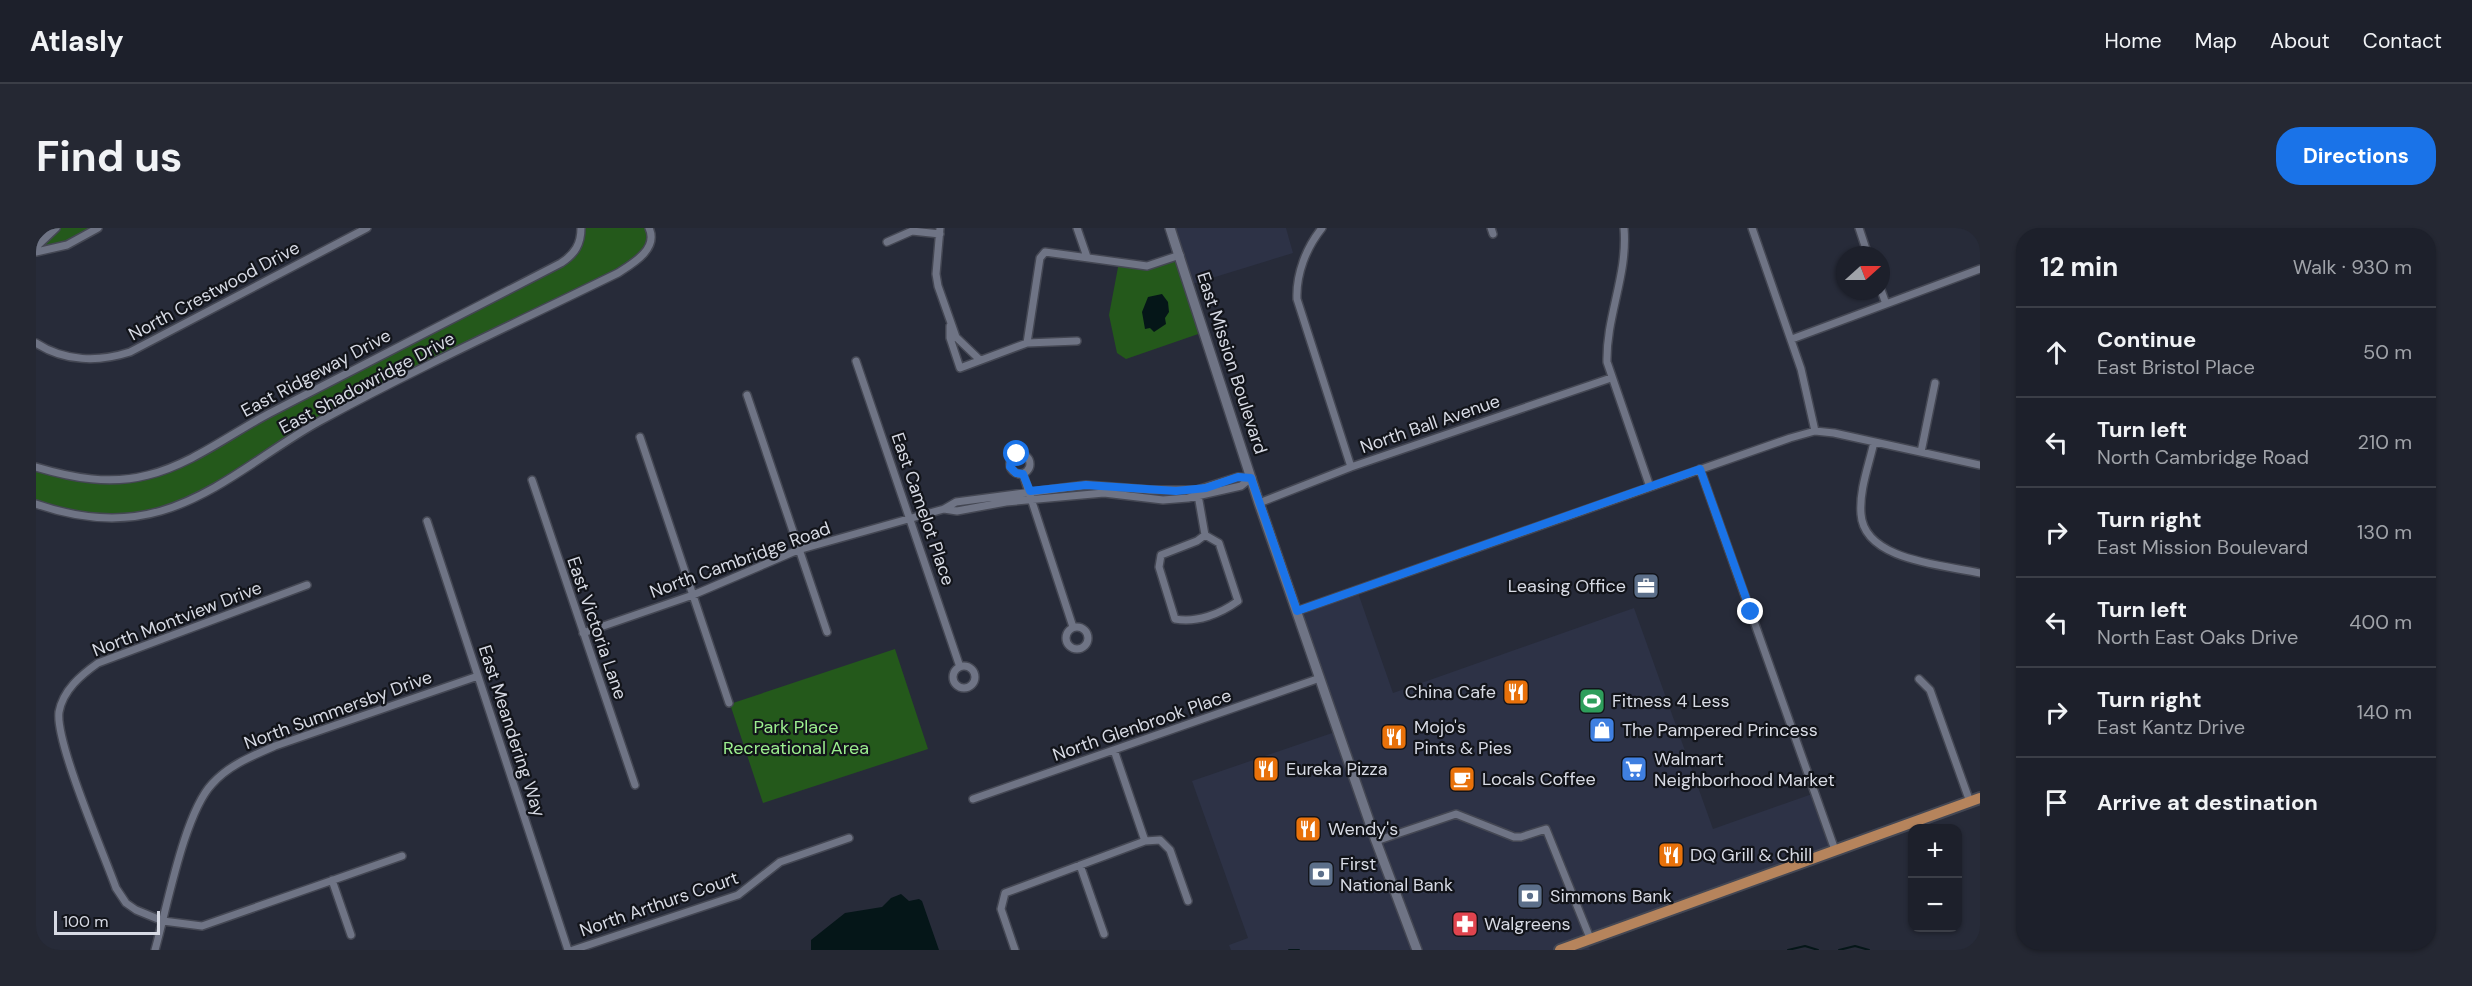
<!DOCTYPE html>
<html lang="en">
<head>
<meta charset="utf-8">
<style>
	body { margin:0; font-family:"DM Sans",sans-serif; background:#252833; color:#f1f3f6 }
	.controls { position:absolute; right:18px; bottom:18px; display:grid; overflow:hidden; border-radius:12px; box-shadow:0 2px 4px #0004 }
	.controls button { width:54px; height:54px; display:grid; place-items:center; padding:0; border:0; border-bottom:2px solid #3b3e47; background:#1d202b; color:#f1f3f6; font:30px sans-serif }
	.compass { position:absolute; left:1800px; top:18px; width:54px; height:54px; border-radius:50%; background:#1d202b; box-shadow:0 2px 4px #0004; rotate:69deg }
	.scale { position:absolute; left:18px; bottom:15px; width:106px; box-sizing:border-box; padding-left:6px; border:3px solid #d7dae4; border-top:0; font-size:16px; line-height:21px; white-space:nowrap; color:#d7dae4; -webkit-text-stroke:4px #12141a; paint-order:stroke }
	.stop { position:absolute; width:18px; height:18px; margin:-14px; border:4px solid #1a73e8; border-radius:50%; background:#fff }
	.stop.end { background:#1a73e8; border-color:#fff; box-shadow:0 2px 6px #0008 }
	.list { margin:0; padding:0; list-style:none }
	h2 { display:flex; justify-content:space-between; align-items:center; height:78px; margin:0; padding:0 24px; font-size:26px }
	h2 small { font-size:20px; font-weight:400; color:#a0a3a9 }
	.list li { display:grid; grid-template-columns:39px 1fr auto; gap:18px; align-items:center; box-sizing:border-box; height:90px; padding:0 24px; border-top:2px solid #3b3e47 }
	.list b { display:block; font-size:22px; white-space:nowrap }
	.list p { margin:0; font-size:20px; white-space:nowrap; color:#a0a3a9 }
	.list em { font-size:20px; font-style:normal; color:#a0a3a9 }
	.icon { flex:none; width:33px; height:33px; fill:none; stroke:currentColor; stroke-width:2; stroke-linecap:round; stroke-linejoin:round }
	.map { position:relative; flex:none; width:1944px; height:722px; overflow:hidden; border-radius:24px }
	header { display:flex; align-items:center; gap:36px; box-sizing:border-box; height:84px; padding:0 30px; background:#1d202b; border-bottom:2px solid #3b3e47 }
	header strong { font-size:28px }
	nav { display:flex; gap:33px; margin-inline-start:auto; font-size:21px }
	.intro { display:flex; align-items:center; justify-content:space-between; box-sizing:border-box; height:144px; padding:0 36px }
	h1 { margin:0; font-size:42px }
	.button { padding:15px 27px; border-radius:24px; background:#1a73e8; color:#fff; font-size:21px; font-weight:700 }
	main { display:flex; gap:36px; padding:0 36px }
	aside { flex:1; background:#1d202b; border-radius:24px; box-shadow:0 2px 4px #0004 }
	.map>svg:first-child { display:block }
	.built { fill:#2d3246 }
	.green { fill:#24591b }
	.water { fill:#051618 }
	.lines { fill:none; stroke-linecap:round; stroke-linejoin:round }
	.stream { stroke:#051618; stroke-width:2 }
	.street-casing { stroke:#444753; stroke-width:10 }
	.secondary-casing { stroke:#444753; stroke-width:12 }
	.primary-casing { stroke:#444753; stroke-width:14 }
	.street { stroke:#6f7485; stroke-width:7 }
	.secondary { stroke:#6f7485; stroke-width:9 }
	.primary { stroke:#b6845c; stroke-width:10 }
	.route { stroke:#1a73e8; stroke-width:8 }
	.labels { text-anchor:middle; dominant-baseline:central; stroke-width:4.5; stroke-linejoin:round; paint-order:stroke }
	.street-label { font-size:18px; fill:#d7dae4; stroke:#12141a }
	.poi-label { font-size:18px; fill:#d7dae4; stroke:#12141a; text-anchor:start }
	.park-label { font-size:18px; fill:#9cee8f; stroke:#12141a }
</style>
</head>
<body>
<header>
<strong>Atlasly</strong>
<nav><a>Home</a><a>Map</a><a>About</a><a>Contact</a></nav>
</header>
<div class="intro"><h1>Find us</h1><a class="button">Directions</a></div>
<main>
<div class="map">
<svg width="1944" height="722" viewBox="0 0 1944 722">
	<rect width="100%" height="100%" fill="#272b39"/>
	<!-- built -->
	<path class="built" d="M1134 0H1250L1257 25 1153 57Z
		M1321 362 1357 465 1598 380 1677 601 1779 565 1799 622 1551 712 1554 722H1195L1193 717 1212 710 1156 553 1302 503 1261 383Z"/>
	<!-- green -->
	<path class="green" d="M20 0H62L31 17 0 24Z
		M545 0H613V18L596 36 283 194 160 270 124 283 84 290 52 289 0 276V239L23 246 84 252 146 235 525 35 539 24Z
		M1144 27 1168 104 1090 131 1081 125 1073 87 1083 34 1111 38Z
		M859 421 892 521 727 575 694 476Z"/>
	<!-- water -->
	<path class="water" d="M1126 66 1132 74 1133 84 1129 90 1130 96 1118 104 1114 100 1109 101 1106 84 1112 69Z
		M865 666 873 673 883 671 886 673 903 722H775V712L809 685 846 679 855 670Z"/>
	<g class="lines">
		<!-- stream -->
		<path class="stream" d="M1253 722H1263
			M1752 722 1769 718 1782 722
			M1803 722 1819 718 1833 722"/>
		<defs>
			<path id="street" d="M904 0 900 46 902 58 920 109 944 132
				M1041 0 1051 29
				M1286 0C1270 20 1260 46 1261 71L1315 239
				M1455 0 1457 6
				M1588 0C1592 47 1570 88 1571 134L1614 259
				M1716 0 1765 141 1779 203
				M1823 0 1832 27
				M851 14 876 3 904 6
				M0 19 20 0
				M0 24 31 17 62 0
				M1845 62 1850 76
				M914 98V110L924 140 991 115 1041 113
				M1756 111 1944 41
				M0 115C29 134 63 134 94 124L331 0
				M991 115 1004 30 1009 24 1111 38 1144 27
				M820 133 924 439
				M711 167 791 404
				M604 209 693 475
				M1838 214C1833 237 1823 262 1825 286 1828 333 1909 337 1944 345
				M1885 224 1899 155
				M974 236a10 10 0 1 1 20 0a10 10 0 1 1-20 0Z
				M0 239C37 250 74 257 112 247 156 236 194 206 234 185 331 135 428 85 525 35 539 26 545 16 545 0
				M1664 241 1799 622
				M987 246 1037 399
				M496 252 599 557
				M1162 267 1169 307
				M1223 275 1315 239 1575 150
				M0 276C40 290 84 295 125 283 183 266 231 222 284 193 381 140 482 94 582 45 596 36 623 21 613 0
				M908 281 921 283 970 274 1068 265 1127 272 1152 270 1205 258 1215 250
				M391 293 532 722
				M1169 307 1183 315 1202 373C1184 386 1161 395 1139 391L1123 339 1125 327 1161 313Z
				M271 357 62 435C45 447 27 462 23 484 19 514 68 626 80 660L90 675 100 682 127 693 166 698 366 628
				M1261 383 1754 210 1779 203 1798 205 1944 237
				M1030 410a11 11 0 1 1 22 0a11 11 0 1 1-22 0Z
				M547 405 657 367 762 322 908 281 920 274 1050 257 1114 262H1161L1202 249 1216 250
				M917 449a11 11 0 1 1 22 0a11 11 0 1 1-22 0Z
				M1883 451 1894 462 1934 574
				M1078 522 1109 613
				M937 571 1284 450
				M1340 613 1420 586 1478 609H1485L1510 601 1554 710
				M1044 637 1068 706
				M296 652 315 707
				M119 722C131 680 148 586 176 556 193 537 216 528 239 518L442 448
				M537 722 702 667 744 634 813 610
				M979 722 965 681 969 665 1109 613 1124 612 1134 622 1152 673"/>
			<path id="secondary" d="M1134 0 1223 275 1340 613 1381 722"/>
			<path id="primary" d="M1524 722 1944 570"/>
		</defs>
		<!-- street casing -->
		<use href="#street" class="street-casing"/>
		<!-- secondary casing -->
		<use href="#secondary" class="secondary-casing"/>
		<!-- primary casing -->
		<use href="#primary" class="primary-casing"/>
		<!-- street -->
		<use href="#street" class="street"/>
		<!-- secondary -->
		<use href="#secondary" class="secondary"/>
		<!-- primary -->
		<use href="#primary" class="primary"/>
	</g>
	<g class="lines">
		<!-- route -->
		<path class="route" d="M981 226 975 232 974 239 980 245 987 246 994 263 1050 257 1140 263 1170 260 1202 249 1215 250 1261 383 1664 241 1715 384"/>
	</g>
	<!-- icons -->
	<defs>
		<symbol id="office-square" viewBox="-11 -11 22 22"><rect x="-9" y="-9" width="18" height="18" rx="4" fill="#5c6f8a" stroke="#12141a"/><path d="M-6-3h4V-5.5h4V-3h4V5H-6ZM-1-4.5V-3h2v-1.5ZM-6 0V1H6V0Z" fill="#fff"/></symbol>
		<symbol id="restaurant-square" viewBox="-11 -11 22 22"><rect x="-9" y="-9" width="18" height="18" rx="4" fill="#e8710a" stroke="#12141a"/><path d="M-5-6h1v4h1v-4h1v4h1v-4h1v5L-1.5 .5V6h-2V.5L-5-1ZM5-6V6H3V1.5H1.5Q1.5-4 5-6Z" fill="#fff"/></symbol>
		<symbol id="stadium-square" viewBox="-11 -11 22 22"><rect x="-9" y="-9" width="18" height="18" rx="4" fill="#2e9e5b" stroke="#12141a"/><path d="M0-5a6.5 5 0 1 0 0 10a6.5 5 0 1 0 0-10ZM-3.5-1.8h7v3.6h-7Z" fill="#fff"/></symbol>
		<symbol id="shop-square" viewBox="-11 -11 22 22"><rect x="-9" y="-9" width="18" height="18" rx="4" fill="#3f7fe0" stroke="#12141a"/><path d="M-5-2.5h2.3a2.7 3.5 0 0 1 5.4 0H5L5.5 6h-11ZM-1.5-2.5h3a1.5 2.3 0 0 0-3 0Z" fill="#fff"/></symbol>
		<symbol id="supermarket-square" viewBox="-11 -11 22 22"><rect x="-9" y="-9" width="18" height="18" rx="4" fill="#3f7fe0" stroke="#12141a"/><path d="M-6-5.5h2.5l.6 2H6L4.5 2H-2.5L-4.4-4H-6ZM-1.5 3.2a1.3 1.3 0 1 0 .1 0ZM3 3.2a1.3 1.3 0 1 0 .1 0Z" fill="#fff"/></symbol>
		<symbol id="cafe-square" viewBox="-11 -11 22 22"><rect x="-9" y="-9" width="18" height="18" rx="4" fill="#e8710a" stroke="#12141a"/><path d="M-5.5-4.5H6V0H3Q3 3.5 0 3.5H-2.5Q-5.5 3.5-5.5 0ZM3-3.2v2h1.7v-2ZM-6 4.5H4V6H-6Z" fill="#fff"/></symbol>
		<symbol id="bank-square" viewBox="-11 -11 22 22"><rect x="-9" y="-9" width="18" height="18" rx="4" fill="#5c6f8a" stroke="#12141a"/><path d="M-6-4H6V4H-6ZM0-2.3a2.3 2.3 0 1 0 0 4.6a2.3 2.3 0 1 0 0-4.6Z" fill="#fff"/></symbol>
		<symbol id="pharmacy-square" viewBox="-11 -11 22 22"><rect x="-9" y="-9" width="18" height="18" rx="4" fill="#e0444e" stroke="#12141a"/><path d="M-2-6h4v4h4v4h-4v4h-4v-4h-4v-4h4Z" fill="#fff"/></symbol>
	</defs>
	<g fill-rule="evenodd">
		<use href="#office-square" x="1595" y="343" width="30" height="30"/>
		<use href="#restaurant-square" x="1465" y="449" width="30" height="30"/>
		<use href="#stadium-square" x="1541" y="458" width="30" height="30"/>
		<use href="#shop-square" x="1551" y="487" width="30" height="30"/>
		<use href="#restaurant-square" x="1343" y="494" width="30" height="30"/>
		<use href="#restaurant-square" x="1215" y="526" width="30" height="30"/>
		<use href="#supermarket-square" x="1583" y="526" width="30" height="30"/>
		<use href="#cafe-square" x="1411" y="536" width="30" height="30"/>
		<use href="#restaurant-square" x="1257" y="586" width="30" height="30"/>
		<use href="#restaurant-square" x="1620" y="612" width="30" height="30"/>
		<use href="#bank-square" x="1270" y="631" width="30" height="30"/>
		<use href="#bank-square" x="1479" y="653" width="30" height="30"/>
		<use href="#pharmacy-square" x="1414" y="681" width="30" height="30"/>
	</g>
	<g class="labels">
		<!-- street labels -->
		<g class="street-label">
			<text transform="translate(178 63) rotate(-28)">North Crestwood Drive</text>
			<text transform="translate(1196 135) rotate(72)">East Mission Boulevard</text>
			<text transform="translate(280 145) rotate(-28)">East Ridgeway Drive</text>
			<text transform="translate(331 155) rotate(-28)">East Shadowridge Drive</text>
			<text transform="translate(1394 196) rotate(-19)">North Ball Avenue</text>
			<text transform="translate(887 281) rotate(71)">East Camelot Place</text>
			<text transform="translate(704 332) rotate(-20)">North Cambridge Road</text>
			<text transform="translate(141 391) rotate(-21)">North Montview Drive</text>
			<text transform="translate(561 400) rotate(71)">East Victoria Lane</text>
			<text transform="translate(302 482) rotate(-20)">North Summersby Drive</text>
			<text transform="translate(1106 497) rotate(-19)">North Glenbrook Place</text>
			<text transform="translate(476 503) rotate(72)">East Meandering Way</text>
			<text transform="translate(623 676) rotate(-19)">North Arthurs Court</text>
		</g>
		<!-- poi labels -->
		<g class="poi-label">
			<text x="1590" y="358" text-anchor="end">Leasing Office</text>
			<text x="1460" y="464" text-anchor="end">China Cafe</text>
			<text x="1576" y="473">Fitness 4 Less</text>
			<text x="1378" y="499">Mojo's<tspan x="1378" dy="21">Pints &amp; Pies</tspan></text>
			<text x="1586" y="502">The Pampered Princess</text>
			<text x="1618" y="531">Walmart<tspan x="1618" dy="21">Neighborhood Market</tspan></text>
			<text x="1250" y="541">Eureka Pizza</text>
			<text x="1446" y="551">Locals Coffee</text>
			<text x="1292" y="601">Wendy's</text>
			<text x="1654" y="627">DQ Grill &amp; Chill</text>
			<text x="1304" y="636">First<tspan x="1304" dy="21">National Bank</tspan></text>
			<text x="1514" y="668">Simmons Bank</text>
			<text x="1448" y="696">Walgreens</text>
		</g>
		<!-- park labels -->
		<g class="park-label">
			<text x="760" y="499">Park Place<tspan x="760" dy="21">Recreational Area</tspan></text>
		</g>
	</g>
</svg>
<div class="controls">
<button>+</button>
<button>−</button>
</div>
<svg class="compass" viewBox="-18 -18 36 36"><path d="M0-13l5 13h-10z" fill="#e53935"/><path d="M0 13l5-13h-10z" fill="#a0a3a9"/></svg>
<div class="scale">100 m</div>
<div class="stop" style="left:981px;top:226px"></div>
<div class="stop end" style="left:1715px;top:384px"></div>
</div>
<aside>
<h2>12 min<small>Walk · 930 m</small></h2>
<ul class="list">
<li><svg class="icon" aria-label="ahead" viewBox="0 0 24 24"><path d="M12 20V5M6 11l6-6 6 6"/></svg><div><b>Continue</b><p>East Bristol Place</p></div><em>50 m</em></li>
<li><svg class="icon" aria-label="left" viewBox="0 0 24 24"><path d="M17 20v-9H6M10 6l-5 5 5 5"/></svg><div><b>Turn left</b><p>North Cambridge Road</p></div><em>210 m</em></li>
<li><svg class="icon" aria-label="right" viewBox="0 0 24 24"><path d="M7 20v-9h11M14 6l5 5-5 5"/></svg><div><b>Turn right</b><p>East Mission Boulevard</p></div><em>130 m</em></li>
<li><svg class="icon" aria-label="left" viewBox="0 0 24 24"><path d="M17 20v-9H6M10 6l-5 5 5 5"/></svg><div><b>Turn left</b><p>North East Oaks Drive</p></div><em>400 m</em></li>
<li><svg class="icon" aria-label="right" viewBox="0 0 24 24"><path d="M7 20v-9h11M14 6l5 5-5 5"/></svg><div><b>Turn right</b><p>East Kantz Drive</p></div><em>140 m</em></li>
<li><svg class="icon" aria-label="arrive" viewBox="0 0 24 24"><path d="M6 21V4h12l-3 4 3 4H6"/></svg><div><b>Arrive at destination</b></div></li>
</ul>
</aside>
</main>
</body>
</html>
